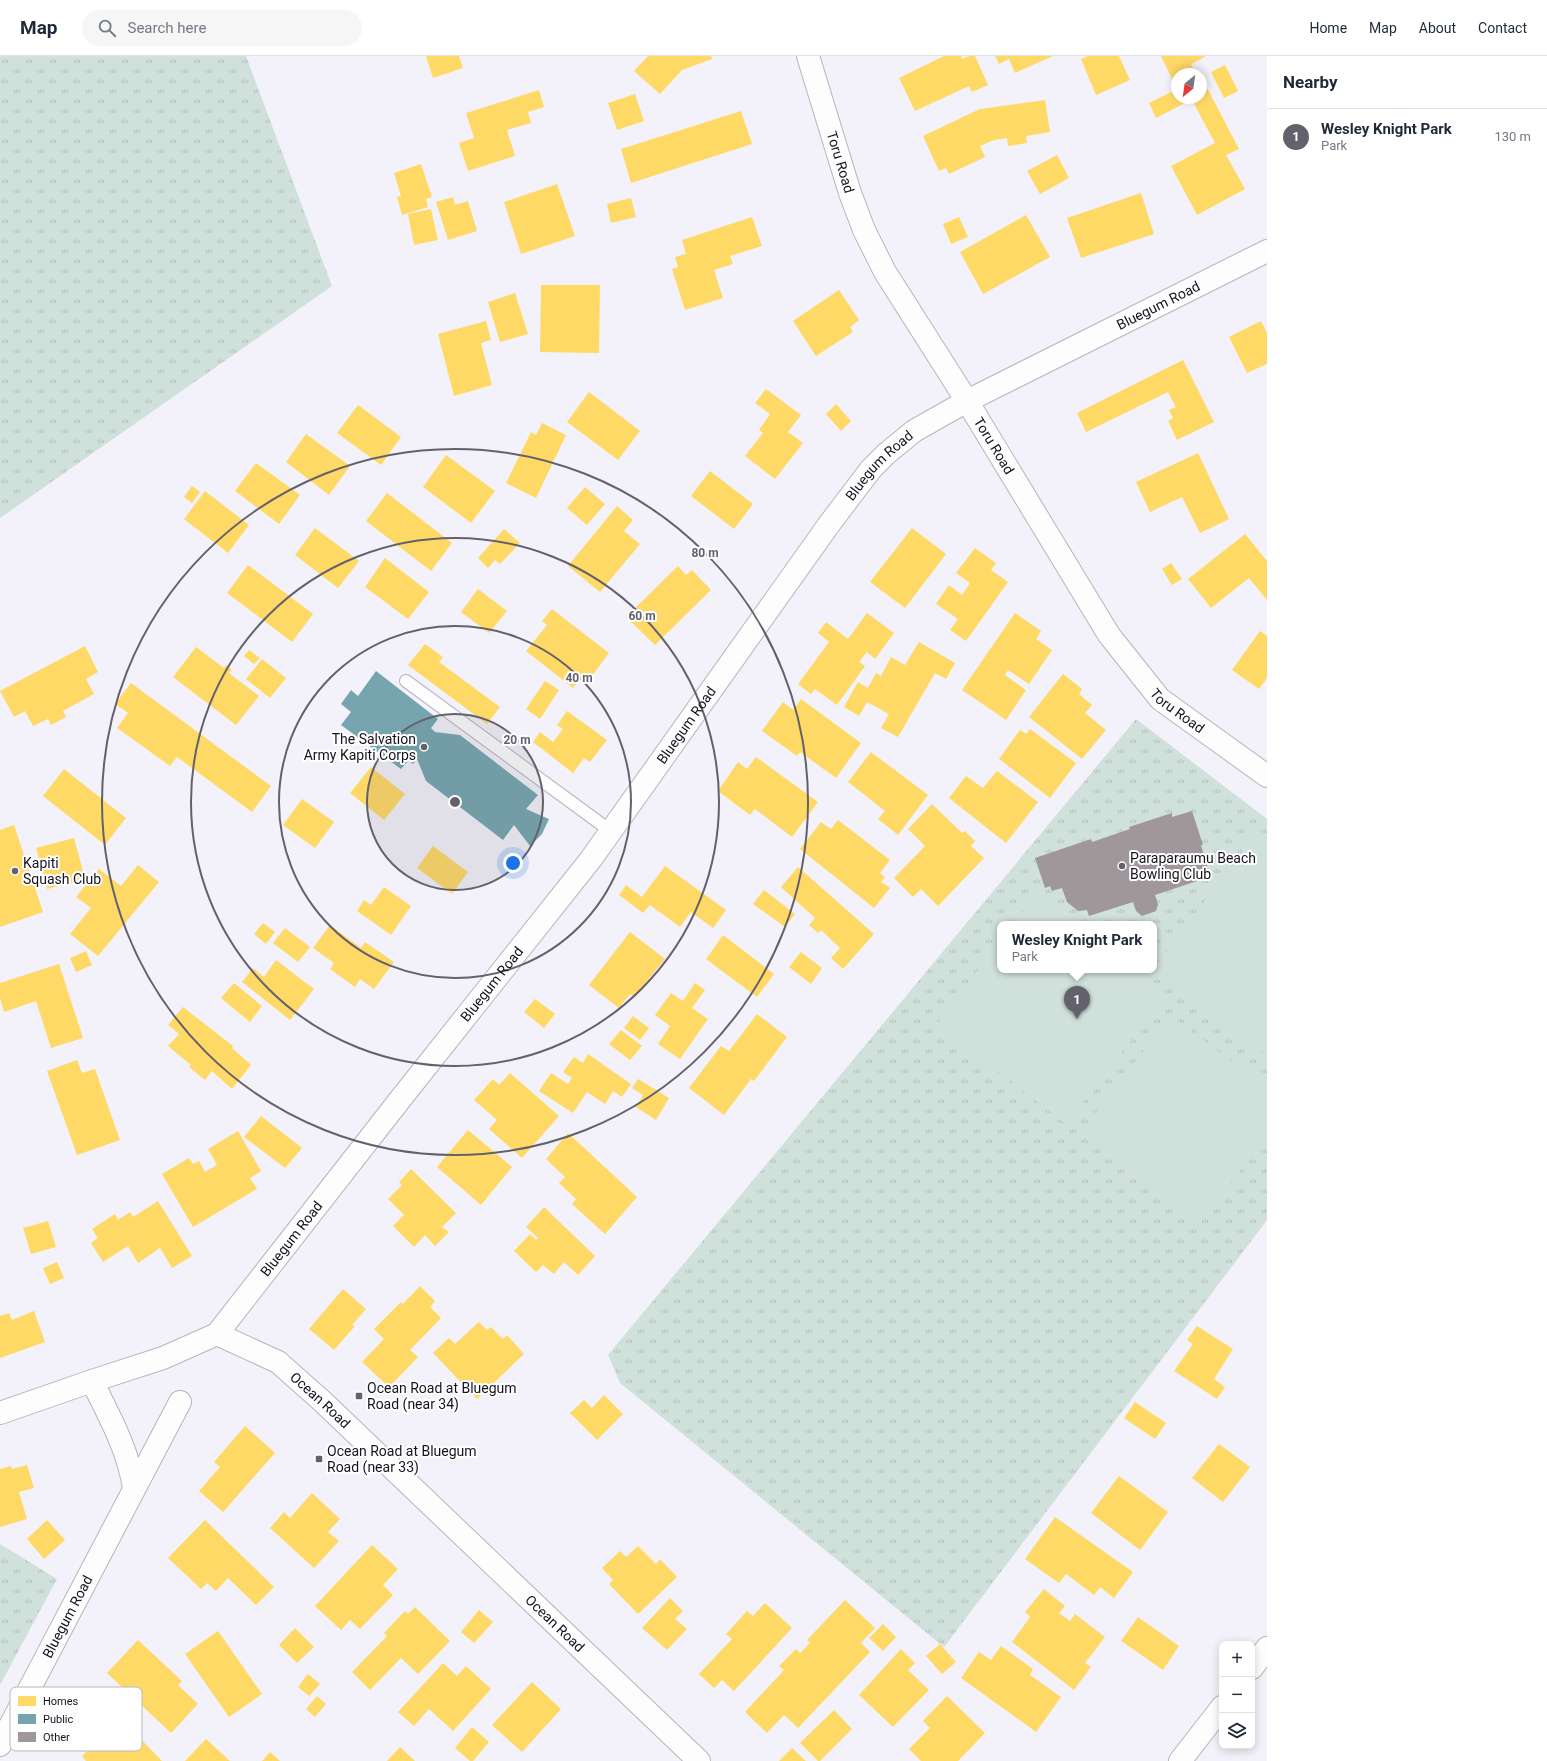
<!DOCTYPE html>
<html lang="en">
<head>
<meta charset="utf-8">
<style>
	body { margin:0; font-family:Roboto,sans-serif; background:#f6f6f7; color:#1f2937 }
	.controls { position:absolute; right:12px; bottom:12px; display:grid; overflow:hidden; border-radius:8px; box-shadow:0 2px 10px #0003 }
	.controls button { width:36px; height:36px; display:grid; place-items:center; padding:0; border:0; border-bottom:1px solid #e0e1e3; background:#fff; color:#1f2937; font:20px sans-serif }
	.compass { position:absolute; left:1171px; top:12px; width:36px; height:36px; border-radius:50%; background:#fff; box-shadow:0 2px 10px #0003; rotate:209deg }
	.you { position:absolute; left:513px; top:807px; width:14px; height:14px; margin:-10px; border:3px solid #fff; border-radius:50%; background:#1a73e8; box-shadow:0 0 0 6px #1a73e833 }
	.badge { display:grid; place-items:center; width:26px; height:26px; border-radius:50%; background:#63616c; color:#fff; font-size:13px; font-weight:700 }
	.pin { position:absolute; translate:-50% -33px; filter:drop-shadow(0 1px 2px #0008) }
	.pin::after { content:''; position:absolute; top:21px; width:14px; height:12px; background:inherit; clip-path:polygon(0 0,100% 0,50% 100%) }
	.popup { position:absolute; left:997px; top:865px; width:160px; height:52px; box-sizing:border-box; display:grid; place-content:center; border-radius:8px; background:#fff; filter:drop-shadow(0 1px 3px #0005); font-size:13px; white-space:nowrap; color:#747a83 }
	.popup b { font-size:15px; color:#1f2937 }
	.popup::after { content:''; position:absolute; left:50%; top:100%; margin-left:-8px; border:8px solid transparent; border-top-color:#fff }
	.list { margin:0; padding:0; list-style:none }
	h2 { display:flex; justify-content:space-between; align-items:center; height:52px; margin:0; padding:0 16px; font-size:17px }
	h2 small { font-size:13px; font-weight:400; color:#747a83 }
	.list li { display:grid; grid-template-columns:26px 1fr auto; gap:12px; align-items:center; box-sizing:border-box; height:56px; padding:0 16px; border-top:1px solid #e0e1e3 }
	.list b { display:block; font-size:15px; white-space:nowrap }
	.list p { margin:0; font-size:13px; white-space:nowrap; color:#747a83 }
	.list em { font-size:13px; font-style:normal; color:#747a83 }
	.icon { flex:none; width:22px; height:22px; fill:none; stroke:currentColor; stroke-width:2; stroke-linecap:round; stroke-linejoin:round }
	.map { position:relative; flex:none; width:1267px; height:1705px; overflow:hidden }
	header { display:flex; align-items:center; gap:24px; box-sizing:border-box; height:56px; padding:0 20px; background:#fff; border-bottom:1px solid #e0e1e3 }
	header strong { font-size:19px }
	nav { display:flex; gap:22px; margin-inline-start:auto; font-size:14px }
	.search { width:280px; height:36px; background:#f6f6f7; display:flex; align-items:center; gap:10px; box-sizing:border-box; padding:0 14px; border-radius:22px; color:#747a83; font-size:15px }
	main { display:flex }
	aside { flex:1; background:#fff }
	.map>svg:first-child { display:block }
	.grass { fill:url(#grass-tufts); fill-rule:evenodd }
	.pitch { fill:#d0e0da }
	.homes { fill:#ffd966 }
	.public { fill:#76a5af }
	.building { fill:#9f979a }
	.lines { fill:none; stroke-linecap:round; stroke-linejoin:round }
	.service-casing { stroke:#b6b4be; stroke-width:14 }
	.minor-casing { stroke:#b6b4be; stroke-width:24 }
	.service { stroke:#fdfdfe; stroke-width:12 }
	.minor { stroke:#fdfdfe; stroke-width:22 }
	.ring { fill:none; stroke:#63616c; stroke-width:2 }
	.poi-dot { fill:#63616c; stroke:#fefefe; stroke-width:1.5 }
	.labels { text-anchor:middle; dominant-baseline:central; stroke-width:4; stroke-linejoin:round; paint-order:stroke }
	.street-label { font-size:14px; fill:#16131f; stroke:#fefefe }
	.poi-label { font-size:14px; fill:#16131f; stroke:#fefefe; text-anchor:start }
	.key { fill:#fefefe; stroke:#b8b8bb; stroke-width:1 }
	.key-label { font-size:11px; fill:#16131f }
	.centre { fill:#63616c; stroke:#fefefe; stroke-width:2 }
	.ring-label { font-size:12px; text-anchor:middle; font-weight:bold; fill:#63616c; stroke:#fefefe; stroke-width:4; stroke-linejoin:round; paint-order:stroke }
</style>
</head>
<body>
<header>
<strong>Map</strong>
<div class="search"><svg class="icon" aria-label="search" viewBox="0 0 24 24"><circle cx="10" cy="10" r="6"/><path d="M15 15l6 6"/></svg>Search here</div>
<nav><a>Home</a><a>Map</a><a>About</a><a>Contact</a></nav>
</header>
<main>
<div class="map">
<svg width="1267" height="1705" viewBox="0 0 1267 1705">
	<defs>
		<pattern id="grass-tufts" width="24" height="20" patternUnits="userSpaceOnUse"><rect width="24" height="20" fill="#d0e0da"/><path d="M3 7l-1-3M5 7V3M7 7l1-3M15 17l-1-3M17 17v-4M19 17l1-3" fill="none" stroke="#b2bfbb"/></pattern>
	</defs>
	<rect width="100%" height="100%" fill="#f3f2fa"/>
	<!-- grass -->
	<path class="grass" d="M0 0H246L332 230 0 462Z
		M1136 663 1267 763V1164L944 1591 620 1327 608 1299ZM1000 868H1154V914H1000Z
		M0 1488 57 1523 0 1629Z"/>
	<!-- pitch -->
	<path class="pitch" d="M1254 780 1267 790V999L1154 912Z
		M1036 838 1075 868H1013Z
		M1000 885V914H1136L1167 938 1066 1068 937 968Z
		M1171 960 1267 1032V1080L1198 1169 1079 1078Z"/>
	<!-- homes -->
	<path class="homes" d="M426 0H459L463 12 433 22Z
		M648 0H711L712 3 682 14 660 38 634 15Z
		M944 0H961L962 3 969 0H975L988 29 972 36 969 30 915 55 899 22Z
		M995 0H1053L1015 17 1009 3 999 8Z
		M1088 0H1119L1130 24 1096 39 1081 3Z
		M1161 0H1204L1205 1 1191 8 1196 18H1177V28L1175 29Z
		M1225 9 1238 35 1224 42 1211 16Z
		M1205 28 1239 93 1226 99 1245 133 1197 159 1171 110 1215 87 1191 42H1201V30Z
		M1177 33V42H1185L1187 46 1156 62 1149 47Z
		M539 34 544 51 528 56 531 67 507 74 515 100 468 115 459 87 474 82 466 57Z
		M635 38 644 65 617 74 608 47Z
		M1045 44 1050 76 1026 80 1027 87 1008 90 1007 82 994 84 980 90 985 101 949 118 946 112 939 115 923 80 980 53Z
		M741 55 752 88 631 127 621 93Z
		M1057 99 1069 122 1040 138 1027 115Z
		M421 108 432 141 426 143 428 151 402 159 397 141 401 140 394 117Z
		M557 128 575 180 521 198 504 146Z
		M1141 137 1154 178 1081 202 1067 162Z
		M453 141 455 149 468 145 477 175 448 184 436 146Z
		M631 142 636 161 611 167 607 148Z
		M431 153 438 184 414 189 408 158Z
		M1026 159 1050 201 983 238 960 196Z
		M752 161 762 190 730 200 733 208 714 214 723 242 685 254 672 213 678 211 675 201 686 198 682 184Z
		M959 161 968 181 951 188 943 168Z
		M541 229H600L599 297 540 296Z
		M839 234 859 264 850 271 853 276 816 300 793 265Z
		M515 237 528 278 500 286 488 246Z
		M486 265 491 284 481 287 492 329 454 340 438 278Z
		M1261 265 1267 277V308L1247 317 1229 281Z
		M1183 304 1214 366 1177 384 1168 365 1173 362 1169 354 1176 351 1168 336 1086 376 1077 357Z
		M766 333 801 359 788 376 803 387 775 423 745 400 763 377 759 374 770 358 755 347Z
		M589 336 640 375 618 404 567 366Z
		M836 348 851 365 841 375 826 358Z
		M358 349 401 381 381 409 337 377Z
		M542 367 566 379 536 442 506 427 531 376 536 379Z
		M306 378 350 410 329 439 286 406Z
		M1198 397 1229 463 1200 477 1182 441 1150 456 1136 426Z
		M446 399 495 435 471 467 423 431Z
		M256 407 300 439 279 468 235 435Z
		M710 415 753 448 734 473 691 440Z
		M192 430 200 436 192 447 184 441Z
		M585 431 605 448 587 469 567 452Z
		M205 435 249 469 228 497 184 463Z
		M387 437 452 487 431 515 366 465Z
		M617 450 633 464 624 475 640 488 600 536 568 510Z
		M315 472 359 505 338 532 295 499Z
		M912 472 946 498 905 552 870 526Z
		M504 473 520 487 500 508 495 504 488 512 478 502Z
		M1245 478 1267 505V544L1249 522 1211 552 1188 523Z
		M975 492 996 507 991 514 1008 526 966 585 950 574 958 563 936 548 949 529 962 539 970 527 956 517Z
		M385 502 429 536 408 563 365 531Z
		M1171 507 1182 523 1172 529 1162 513Z
		M248 509 313 558 292 586 227 537Z
		M678 510 686 519 692 514 711 534 655 589 626 561Z
		M478 533 507 555 489 577 461 556Z
		M552 553 609 597 589 624 583 619 573 632 526 595 547 569 542 565Z
		M867 557 894 577 875 603 867 596 859 606 865 610 837 649 815 633 811 638 798 628 829 586 818 577 826 566 848 583Z
		M1015 557 1041 575 1036 583 1052 594 1029 628 1008 614 1005 619 1026 634 1006 664 962 634Z
		M1260 575 1267 580V622L1259 633 1232 614Z
		M919 586 955 607 946 623 935 617 898 681 881 672 889 658 867 646 859 660 844 651 858 626 868 632 876 617 881 620 891 601 905 609Z
		M425 588 443 601 439 606 500 651 487 668 408 609Z
		M85 590 98 616 86 623 94 638 63 655 66 661 51 669 48 663 33 670 25 655 14 661 0 635Z
		M196 591 224 612 226 609 232 614 229 617 259 640 236 669 173 621Z
		M249 594 260 602 254 608 244 600Z
		M262 603 286 622 270 642 246 623Z
		M1063 618 1082 633 1079 638 1092 649 1085 657 1106 674 1082 703 1029 661Z
		M545 625 559 634 540 663 526 653Z
		M131 627 271 730 252 756 177 701 170 710 117 672 128 657 115 648Z
		M801 643 861 687 836 722 800 696 797 700 762 675 783 646 793 654Z
		M567 655 607 684 590 706 584 702 573 717 533 686 540 676 553 686 563 673 557 669Z
		M1030 673 1076 707 1050 742 999 703 1020 674 1026 678Z
		M871 696 928 739 898 779 878 763 885 755 848 726Z
		M756 701 818 746 792 781 755 753 750 759 718 735 738 706 747 713Z
		M371 711 405 738 384 764 350 737Z
		M64 713 126 762 105 789 43 740Z
		M997 715 1038 746 1006 787 949 742 966 720 983 732Z
		M302 743 334 766 315 792 283 769Z
		M932 748 962 777 965 775 975 785 971 790 984 802 938 850 921 833 913 841 894 822 925 790 908 773Z
		M838 764 890 804 880 817 885 821 881 826 890 832 874 852 800 793 821 766 831 773Z
		M14 769 43 856 0 871V774Z
		M74 782 85 823 47 833 36 792Z
		M433 790 468 816 452 838 417 812Z
		M138 809 159 826 98 900 70 878 91 852 76 841 99 813 121 830Z
		M665 810 726 854 713 872 691 856 680 871 650 849 643 857 619 839 626 829 642 841Z
		M798 811 874 878 843 913 831 902 840 892 821 874 818 877 809 869 815 862 781 831Z
		M384 831 411 850 391 879 357 855 364 844 371 849Z
		M764 834 795 858 785 871 753 848Z
		M263 867 275 876 266 888 254 878Z
		M330 869 361 892 365 886 394 906 374 933 360 923 355 931 330 913 334 907 313 892Z
		M285 872 310 891 298 906 273 887Z
		M630 876 665 903 634 941 630 938 619 952 589 929Z
		M723 879 774 918 757 941 706 903Z
		M86 895 92 909 76 916 70 902Z
		M801 896 822 912 811 928 789 911Z
		M276 904 314 933 290 964 242 926 253 912 264 921Z
		M59 908 83 982 51 992 36 945 4 956 0 942V927Z
		M234 927 262 950 250 966 221 942Z
		M695 927 705 934 692 952 708 963 680 1003 658 988 670 970 655 959 671 937 683 945Z
		M535 943 555 958 544 972 524 956Z
		M183 951 233 990 232 992 251 1009 232 1033 212 1015 205 1024 189 1011 191 1009 168 990 179 978 168 969Z
		M757 958 787 981 754 1025 751 1023 724 1059 689 1032 721 990 729 995Z
		M633 960 649 972 640 984 624 972Z
		M621 974 642 990 630 1004 609 988Z
		M588 998 631 1028 622 1041 613 1035 605 1048 587 1036 573 1057 539 1035 551 1017 568 1028 572 1022 563 1016 574 1001 583 1007Z
		M77 1004 82 1017 95 1013 120 1084 77 1099 47 1015Z
		M510 1017 559 1060 522 1102 489 1073 497 1064 474 1044 493 1023 499 1029Z
		M638 1023 669 1042 656 1064 636 1051 643 1039 632 1032Z
		M261 1060 302 1092 285 1112 244 1081Z
		M468 1074 512 1111 481 1149 437 1111Z
		M238 1075 261 1115 250 1122 257 1133 193 1171 162 1118 189 1102 193 1108 199 1105 205 1116 217 1109 208 1093Z
		M568 1077 637 1141 605 1178 572 1148 576 1143 559 1127 565 1121 546 1103Z
		M411 1113 456 1157 442 1171 449 1176 435 1190 425 1179 414 1191 393 1170 404 1159 388 1143 402 1129 399 1126Z
		M158 1145 192 1200 172 1212 160 1192 138 1207 128 1190 103 1206 91 1187 98 1182 92 1173 115 1158 118 1164 130 1156 133 1161Z
		M544 1151 595 1200 578 1219 564 1206 554 1218 543 1209 536 1216 514 1195 530 1178 536 1184 538 1182 526 1171Z
		M48 1165 56 1191 31 1198 23 1172Z
		M57 1206 64 1222 50 1228 43 1212Z
		M420 1230 435 1245 430 1251 441 1262 410 1294 418 1301 389 1331 362 1306 384 1283 374 1273 401 1246 403 1248Z
		M343 1233 366 1253 352 1269 355 1270 334 1294 309 1273Z
		M34 1255 45 1286 0 1302V1260L9 1257 12 1264Z
		M479 1266 487 1274 491 1271 503 1283 507 1279 524 1298 477 1343 433 1297 449 1282 455 1288Z
		M1197 1270 1233 1293 1214 1323 1225 1331 1217 1343 1174 1315 1193 1288 1187 1284Z
		M604 1339 623 1358 597 1384 570 1357 584 1344 592 1352Z
		M1135 1346 1166 1367 1155 1383 1124 1362Z
		M245 1370 275 1397 223 1456 199 1435 220 1411 214 1406Z
		M1219 1388 1250 1411 1223 1446 1192 1422Z
		M27 1409 34 1432 19 1436 27 1463 0 1471V1413L11 1410 12 1413Z
		M1119 1420 1168 1456 1140 1494 1091 1457Z
		M312 1437 340 1463 328 1476 339 1485 314 1512 270 1472 284 1456 290 1462Z
		M1055 1461 1133 1516 1114 1542 1100 1531 1094 1539 1066 1518 1059 1527 1025 1503Z
		M47 1464 65 1484 44 1503 27 1483Z
		M205 1464 274 1531 256 1549 228 1522 216 1535 207 1527 201 1533 168 1502Z
		M372 1489 398 1513 383 1529 393 1539 360 1573 350 1564 341 1574 315 1550Z
		M638 1490 656 1508 660 1503 677 1521 638 1558 609 1528 613 1524 602 1512 620 1495 626 1501Z
		M1044 1533 1065 1550 1059 1557 1070 1565 1075 1558 1105 1581 1085 1607 1091 1611 1074 1634 1012 1586 1030 1561 1025 1556Z
		M670 1542 683 1555 675 1563 687 1573 667 1594 642 1572Z
		M845 1544 875 1572 861 1587 870 1596 798 1672 784 1659 767 1677 745 1656 784 1614 779 1610 796 1593 800 1597 810 1587 807 1584Z
		M765 1547 792 1572 734 1635 722 1624 714 1632 699 1618 732 1583 726 1578 747 1555 753 1560Z
		M415 1551 450 1585 418 1618 401 1602 370 1634 352 1616 387 1580 384 1577 405 1555 408 1558Z
		M479 1554 493 1566 474 1587 461 1576Z
		M1138 1561 1179 1590 1163 1614 1121 1585Z
		M883 1568 896 1581 883 1595 869 1582Z
		M295 1572 314 1591 297 1607 279 1589Z
		M218 1575 262 1638 229 1661 185 1598Z
		M138 1584 182 1625 178 1629 198 1648 171 1677 107 1617Z
		M940 1588 956 1606 942 1618 926 1600Z
		M1001 1590 1033 1613 1030 1619 1061 1641 1036 1676 961 1622 979 1596 991 1604Z
		M901 1593 915 1607 908 1614 929 1634 893 1671 859 1639Z
		M443 1607 457 1620 466 1610 491 1633 453 1675 429 1653 414 1670 398 1656Z
		M308 1618 320 1628 309 1640 298 1631Z
		M532 1626 561 1653 522 1696 492 1669Z
		M317 1640 326 1648 315 1661 306 1653Z
		M947 1640 985 1677 958 1705H921L909 1693 930 1672 923 1665Z
		M834 1654 852 1673 820 1705H818L800 1687Z
		M129 1671 162 1705H86L82 1700 100 1683 108 1691Z
		M472 1671 489 1686 473 1705H470L455 1692Z
		M206 1683 230 1705H185Z
		M400 1691 415 1705H387Z
		M792 1692 806 1705H779Z
		M270 1696 280 1705H262Z"/>
	<!-- public -->
	<path class="public" d="M376 615 438 663 431 672 435 676 460 679 538 739 526 753 549 763 542 778 530 790 514 769 503 784 426 725 417 703 413 708 409 704 401 713 341 669 351 656 341 648 351 634 358 640Z"/>
	<!-- building -->
	<path class="building" d="M1192 755 1203 789H1201L1209 817 1196 821 1197 825 1155 839 1158 848 1156 855 1142 860 1136 855 1133 846 1089 860 1087 854 1078 855 1067 846 1062 832 1052 835 1050 830 1045 832 1035 802 1091 783 1092 786 1130 773 1129 771 1172 757V761Z"/>
	<g class="lines">
		<defs>
			<path id="service" d="M406 625 612 776"/>
			<g id="minor">
				<path id="s1" d="M808 0 850 137 864 174 885 216 967 345 1109 579 1160 643 1267 720"/>
				<path id="s2" d="M217 1278 278 1306 322 1345 699 1705"/>
				<path d="M92 1325C109 1360 128 1393 134 1432"/>
				<path id="s3" d="M0 1357 92 1325 163 1302 217 1278 402 1041 591 803 830 467 871 413 886 398 914 375 967 345 1267 195"/>
				<path d="M1252 1612 1267 1592"/>
				<path id="s4" d="M0 1689 180 1346"/>
				<path d="M1180 1705 1222 1651"/>
			</g>
		</defs>
		<!-- service casing -->
		<use href="#service" class="service-casing"/>
		<!-- minor casing -->
		<use href="#minor" class="minor-casing"/>
		<!-- service -->
		<use href="#service" class="service"/>
		<!-- minor -->
		<use href="#minor" class="minor"/>
	</g>
	<!-- distance rings -->
	<circle cx="455" cy="746" r="88" fill="#63616c" fill-opacity=".12"/>
	<g class="ring">
		<circle cx="455" cy="746" r="88"/>
		<circle cx="455" cy="746" r="176"/>
		<circle cx="455" cy="746" r="264"/>
		<circle cx="455" cy="746" r="353"/>
	</g>
	<!-- markers -->
	<g class="poi-dot">
		<circle cx="424" cy="691" r="4"/>
		<circle cx="1122" cy="810" r="4"/>
		<circle cx="15" cy="815" r="4"/>
		<rect x="355" y="1336" width="8" height="8" rx="2"/>
		<rect x="315" y="1399" width="8" height="8" rx="2"/>
	</g>
	<g class="labels">
		<!-- street labels -->
		<g class="street-label">
			<text stroke="none"><textPath href="#s1" startOffset="111">Toru Road</textPath></text>
			<text stroke="none"><textPath href="#s3" startOffset="1648">Bluegum Road</textPath></text>
			<text stroke="none"><textPath href="#s1" startOffset="435">Toru Road</textPath></text>
			<text stroke="none"><textPath href="#s3" startOffset="1324">Bluegum Road</textPath></text>
			<text stroke="none"><textPath href="#s1" startOffset="759">Toru Road</textPath></text>
			<text stroke="none"><textPath href="#s3" startOffset="1000">Bluegum Road</textPath></text>
			<text stroke="none"><textPath href="#s3" startOffset="676">Bluegum Road</textPath></text>
			<text stroke="none"><textPath href="#s3" startOffset="352">Bluegum Road</textPath></text>
			<text stroke="none"><textPath href="#s2" startOffset="124">Ocean Road</textPath></text>
			<text stroke="none"><textPath href="#s4" startOffset="145">Bluegum Road</textPath></text>
			<text stroke="none"><textPath href="#s2" startOffset="448">Ocean Road</textPath></text>
		</g>
		<!-- poi labels -->
		<g class="poi-label">
			<text x="416" y="683" text-anchor="end">The Salvation<tspan x="416" dy="16">Army Kapiti Corps</tspan></text>
			<text x="1130" y="802">Paraparaumu Beach<tspan x="1130" dy="16">Bowling Club</tspan></text>
			<text x="23" y="807">Kapiti<tspan x="23" dy="16">Squash Club</tspan></text>
			<text x="367" y="1332">Ocean Road at Bluegum<tspan x="367" dy="16">Road (near 34)</tspan></text>
			<text x="327" y="1395">Ocean Road at Bluegum<tspan x="327" dy="16">Road (near 33)</tspan></text>
		</g>
	</g>
	<!-- legend -->
	<rect x="10" y="1631" width="132" height="64" rx="6" class="key"/>
	<rect x="18" y="1640" width="18" height="10" fill="#ffd966"/>
	<rect x="18" y="1658" width="18" height="10" fill="#76a5af"/>
	<rect x="18" y="1676" width="18" height="10" fill="#9f979a"/>
	<g class="key-label">
		<text x="43" y="1649">Homes</text>
		<text x="43" y="1667">Public</text>
		<text x="43" y="1685">Other</text>
	</g>
	<circle cx="455" cy="746" r="6" class="centre"/>
	<g class="ring-label">
		<text x="705" y="501">80 m</text>
		<text x="642" y="564">60 m</text>
		<text x="579" y="626">40 m</text>
		<text x="517" y="688">20 m</text>
	</g>
</svg>
<div class="controls">
<button>+</button>
<button>−</button>
<button><svg class="icon" aria-label="layers" viewBox="0 0 24 24"><path d="M12 4l9 5-9 5-9-5zM3 14l9 5 9-5"/></svg></button>
</div>
<svg class="compass" viewBox="-18 -18 36 36"><path d="M0-13l5 13h-10z" fill="#e53935"/><path d="M0 13l5-13h-10z" fill="#747a83"/></svg>
<div class="you"></div>
<div class="pin badge" style="left:1077px;top:963px">1</div>
<div class="popup"><b>Wesley Knight Park</b>Park</div>
</div>
<aside>
<h2>Nearby<small></small></h2>
<ul class="list">
<li><span class="badge">1</span><div><b>Wesley Knight Park</b><p>Park</p></div><em>130 m</em></li>
</ul>
</aside>
</main>
</body>
</html>
